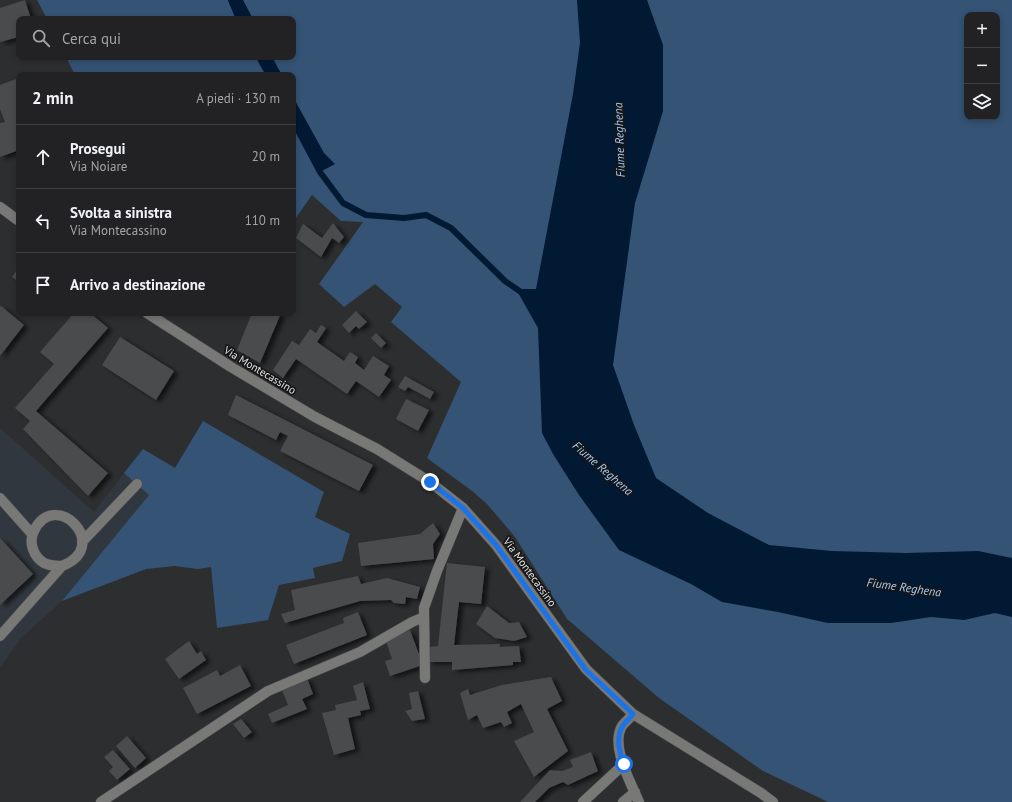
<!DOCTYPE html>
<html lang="it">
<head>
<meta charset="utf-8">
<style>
	body { margin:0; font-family:"PT Sans",sans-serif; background:#2e2f31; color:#f1f3f6 }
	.controls { position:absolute; right:12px; top:12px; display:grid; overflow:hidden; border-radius:8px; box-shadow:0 2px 6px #0003 }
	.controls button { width:36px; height:36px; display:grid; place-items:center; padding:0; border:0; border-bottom:1px solid #3f3f41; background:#222224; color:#f1f3f6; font:20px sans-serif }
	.stop { position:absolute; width:12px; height:12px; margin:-9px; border:3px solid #1a73e8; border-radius:50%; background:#fff }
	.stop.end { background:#1a73e8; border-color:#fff; box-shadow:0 1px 4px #0008 }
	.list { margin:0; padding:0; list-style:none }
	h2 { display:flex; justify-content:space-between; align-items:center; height:52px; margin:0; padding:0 16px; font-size:17px }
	h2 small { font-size:13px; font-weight:400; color:#a2a4a6 }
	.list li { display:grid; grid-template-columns:26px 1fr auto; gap:12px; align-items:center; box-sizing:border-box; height:64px; padding:0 16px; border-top:1px solid #3f3f41 }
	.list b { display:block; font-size:15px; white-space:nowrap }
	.list p { margin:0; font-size:13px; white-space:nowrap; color:#a2a4a6 }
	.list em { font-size:13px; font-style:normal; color:#a2a4a6 }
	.icon { flex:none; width:22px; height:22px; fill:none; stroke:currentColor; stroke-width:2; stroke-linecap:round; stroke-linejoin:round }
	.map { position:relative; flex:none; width:1012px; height:802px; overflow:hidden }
	.search { position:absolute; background:#222224; box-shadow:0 2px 6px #0003; left:16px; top:16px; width:280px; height:44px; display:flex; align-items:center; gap:10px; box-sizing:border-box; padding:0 14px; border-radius:8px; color:#a2a4a6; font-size:15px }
	.panel { position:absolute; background:#222224; box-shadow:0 2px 6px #0003; left:16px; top:72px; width:280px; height:244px; border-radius:8px }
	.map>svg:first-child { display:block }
	.built { fill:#31373e }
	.green { fill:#345375; fill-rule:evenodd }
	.water { fill:#021933 }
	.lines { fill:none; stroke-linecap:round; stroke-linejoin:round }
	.stream { stroke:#021933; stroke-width:6 }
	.building { fill:#4a4c4e; filter:url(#shadow) }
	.minor-casing { stroke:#4a4b4c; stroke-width:11 }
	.minor { stroke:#787877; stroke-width:10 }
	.route { stroke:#1a73e8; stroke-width:5 }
	.labels { text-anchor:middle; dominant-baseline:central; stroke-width:3.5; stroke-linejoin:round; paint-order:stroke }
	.street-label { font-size:11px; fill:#e0e1e2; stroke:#161617 }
	.water-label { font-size:12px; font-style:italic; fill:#a2c9f8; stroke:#161617 }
</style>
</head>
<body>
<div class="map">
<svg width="1012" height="802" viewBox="0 0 1012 802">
	<defs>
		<filter id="shadow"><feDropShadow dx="4.5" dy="2.5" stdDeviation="2" flood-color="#0009"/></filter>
	</defs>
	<rect width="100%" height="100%" fill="#2d2e30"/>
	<!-- built -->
	<path class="built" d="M0 428 94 512 143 449 240 505 198 569 175 566 146 569 62 601 21 638 0 668Z"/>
	<!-- green -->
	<path class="green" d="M37 0H1012V802H828L763 771 659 698 567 619 515 537 487 504 472 491 427 458 461 382 391 322 402 307 375 284 344 307 319 284 363 222 341 221 312 195 293 222V75H75L66 57H293V19H47ZM967 15H997V117H967Z
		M203 421 324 492 315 517 350 534 342 561 313 568 315 578 279 585 268 620 217 628 211 567 198 569 175 566 146 569 62 601 149 495 124 473 143 449 175 468Z"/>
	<!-- water -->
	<path class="water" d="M231 0H243L253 19H239Z
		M577 0H647L663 45V111L635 203 613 365 634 425 656 478 708 513 769 545 832 551 906 553 978 551 1012 558V617L995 613 964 620 931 617 891 623H828L778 612 722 602 691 584 619 550 579 495 553 454 542 433 538 328 516 289H536L573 94 580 43Z
		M259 57H272L282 75H269Z
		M293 97 324 153 335 164 320 172 293 121Z"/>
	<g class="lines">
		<!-- stream -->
		<path class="stream" d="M231 0 239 19
			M259 57 269 75
			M293 121 320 172 343 203 366 215 404 218 426 215 451 228 505 281 521 292"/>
	</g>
	<!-- building -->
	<path class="building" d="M25 0 31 19H19V37L0 42V8Z
		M19 78V150L0 157V123L5 122 0 109V85Z
		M333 223 344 237 339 243 332 238 321 257 296 238 303 224 322 238Z
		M19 267V282L12 277Z
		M1 306 24 325 0 356V307Z
		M356 311 367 322 359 329 356 326 349 333 342 325Z
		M74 313H90L108 328 36 411 108 473 88 496 23 429 30 421 15 408 54 364 40 352Z
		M252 313H281L260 363 237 350Z
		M321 325 326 328 317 342 344 361 350 352 358 357 355 363 364 370 373 356 389 366 384 375 391 380 379 397 356 381 347 394 296 359 283 378 273 370 292 341 299 345 310 329 316 333Z
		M376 333 386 343 381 348 371 338Z
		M120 337 174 371 156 400 102 365Z
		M405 376 434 392 430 399 408 387 405 391 398 387Z
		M236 395 373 465 359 491 280 451 288 436 280 432 276 440 228 415Z
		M406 399 429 410 418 431 396 419Z
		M433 523 440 534 433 544 434 559 361 566 358 543 420 534Z
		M0 538 33 574 0 605Z
		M447 563 485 567 481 604 459 602 454 645 500 644V647L519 646 521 662H513V665L452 670V662H428V647L438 646Z
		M358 576 361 584 387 578 420 587 417 599 406 597 405 604 394 603 391 600 360 601 285 623 281 614 295 610 291 590Z
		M487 606 509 623 519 622 527 637 514 641 495 638 476 624Z
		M358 612 367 635 294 664 286 645 344 623 343 618Z
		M410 630 423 665 390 676 385 661 392 659 385 638Z
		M189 641 197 654 201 651 206 660 179 679 165 659Z
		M240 665 251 686 197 714 183 688 217 670 220 676Z
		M551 677 562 701 547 709 568 751 534 777 514 741 534 732 521 704 507 712 512 723 504 727 501 722 483 728 477 715 468 720 460 693 468 689 470 695 502 685Z
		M307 678 313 694 302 699 307 709 272 723 268 714 288 705 281 688Z
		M363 682 370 709 360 711 361 715 348 718 355 749 334 755 322 713 336 710 335 705 357 700 353 686Z
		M418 691 425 719 412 721 405 711 412 709 409 693Z
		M241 719 252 732 244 738 233 724Z
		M127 736 146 758 135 768 116 746Z
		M113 750 130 769 117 780 109 771 113 767 104 757Z
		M591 752 598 771 568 785 563 782 549 788 535 802H520L550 770 562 771 573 767 570 760Z"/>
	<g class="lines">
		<defs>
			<path id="minor" d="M0 207 19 221
				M147 313 231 367 315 417 377 449 430 482 463 508 496 545 586 669 633 714 761 793 773 802
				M0 498 32 534
				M82 542 137 484
				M0 636 62 566C113 546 55 487 34 531 28 543 34 557 44 563 50 566 56 566 62 566
				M425 678 424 608 437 571 463 508
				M633 714C630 718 625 722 622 726 610 746 631 783 639 802
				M101 802 268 691 360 652 412 622 424 617
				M583 802 624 764
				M623 802 635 792"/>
		</defs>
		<!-- minor casing -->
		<use href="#minor" class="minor-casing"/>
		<!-- minor -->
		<use href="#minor" class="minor"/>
	</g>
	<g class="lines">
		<!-- route -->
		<path class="route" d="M430 482 463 508 496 545 586 670 633 714C630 718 625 722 622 727 616 738 619 753 624 764"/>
	</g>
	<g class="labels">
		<!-- street labels -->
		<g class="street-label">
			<text transform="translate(260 370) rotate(31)">Via Montecassino</text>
			<text transform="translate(530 572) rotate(54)">Via Montecassino</text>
		</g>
		<!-- water labels -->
		<g class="water-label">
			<text transform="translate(619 140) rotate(-92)">Fiume Reghena</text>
			<text transform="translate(603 468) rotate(41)">Fiume Reghena</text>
			<text transform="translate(904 587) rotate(8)">Fiume Reghena</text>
		</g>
	</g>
</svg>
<div class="controls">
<button>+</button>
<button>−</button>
<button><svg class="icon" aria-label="layers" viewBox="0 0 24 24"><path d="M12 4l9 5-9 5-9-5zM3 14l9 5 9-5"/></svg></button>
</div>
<div class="stop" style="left:624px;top:764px"></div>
<div class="stop end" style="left:430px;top:482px"></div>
<div class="search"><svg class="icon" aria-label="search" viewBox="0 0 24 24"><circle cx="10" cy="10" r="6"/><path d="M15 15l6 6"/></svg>Cerca qui</div>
<section class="panel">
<h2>2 min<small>A piedi · 130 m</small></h2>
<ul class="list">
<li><svg class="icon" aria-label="ahead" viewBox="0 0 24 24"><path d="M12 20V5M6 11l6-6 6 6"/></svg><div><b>Prosegui</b><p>Via Noiare</p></div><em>20 m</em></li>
<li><svg class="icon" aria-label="left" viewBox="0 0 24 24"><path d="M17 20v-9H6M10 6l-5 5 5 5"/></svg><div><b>Svolta a sinistra</b><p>Via Montecassino</p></div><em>110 m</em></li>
<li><svg class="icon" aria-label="arrive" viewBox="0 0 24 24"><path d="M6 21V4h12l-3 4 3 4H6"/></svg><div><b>Arrivo a destinazione</b></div></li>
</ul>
</section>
</div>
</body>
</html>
